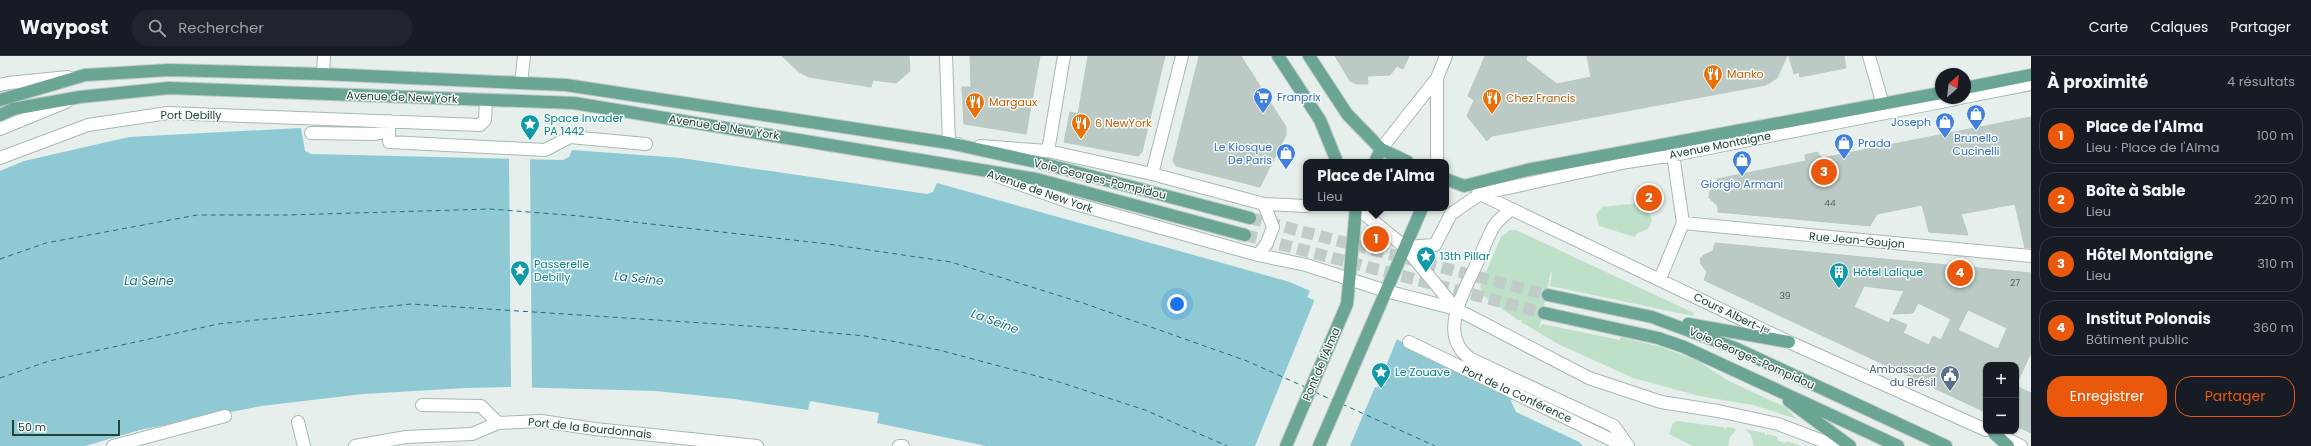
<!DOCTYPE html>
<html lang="fr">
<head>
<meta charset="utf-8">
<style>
	body { margin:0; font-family:Poppins,sans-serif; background:#20242c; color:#f1f3f6 }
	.controls { position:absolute; right:12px; bottom:12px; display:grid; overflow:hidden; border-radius:8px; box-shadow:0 1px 3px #0004 }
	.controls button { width:36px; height:36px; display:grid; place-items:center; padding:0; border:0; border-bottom:1px solid #363941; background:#171b24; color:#f1f3f6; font:20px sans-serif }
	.compass { position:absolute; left:1935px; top:12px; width:36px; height:36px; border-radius:50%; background:#171b24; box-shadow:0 1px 3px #0004; rotate:27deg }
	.scale { position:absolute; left:12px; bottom:10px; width:108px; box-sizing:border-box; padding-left:4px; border:2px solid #24423a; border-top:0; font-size:11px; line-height:14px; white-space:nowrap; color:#24423a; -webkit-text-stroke:3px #f7fbf9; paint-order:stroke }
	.you { position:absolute; left:1177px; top:248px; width:14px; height:14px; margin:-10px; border:3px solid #fff; border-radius:50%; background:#1a73e8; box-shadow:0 0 0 6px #1a73e833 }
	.badge { display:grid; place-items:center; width:26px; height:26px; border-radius:50%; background:#ea580c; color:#fff; font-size:13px; font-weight:700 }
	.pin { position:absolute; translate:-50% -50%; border:2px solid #fff; box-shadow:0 1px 4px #0006 }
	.popup { position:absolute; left:1303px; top:103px; width:146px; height:52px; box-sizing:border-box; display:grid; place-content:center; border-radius:8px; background:#171b24; filter:drop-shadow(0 1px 3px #0005); font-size:13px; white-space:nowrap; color:#9ea1a6 }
	.popup b { font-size:15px; color:#f1f3f6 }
	.popup::after { content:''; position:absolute; left:50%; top:100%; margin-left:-8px; border:8px solid transparent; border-top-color:#171b24 }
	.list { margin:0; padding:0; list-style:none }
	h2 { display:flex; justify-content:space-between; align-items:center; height:52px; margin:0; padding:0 16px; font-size:17px }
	h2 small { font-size:13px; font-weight:400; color:#9ea1a6 }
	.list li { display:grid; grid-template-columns:26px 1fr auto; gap:12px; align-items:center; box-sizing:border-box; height:56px; margin:0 8px 8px; padding:0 8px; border:1px solid #363941; border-radius:16px }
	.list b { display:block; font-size:15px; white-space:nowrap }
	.list p { margin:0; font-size:13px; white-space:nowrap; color:#9ea1a6 }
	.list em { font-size:13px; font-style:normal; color:#9ea1a6 }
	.actions { display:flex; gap:8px; padding:12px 16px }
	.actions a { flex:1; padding:9px 0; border:1px solid #ea580c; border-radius:16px; text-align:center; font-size:14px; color:#ea580c }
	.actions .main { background:#ea580c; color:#fff }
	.icon { flex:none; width:22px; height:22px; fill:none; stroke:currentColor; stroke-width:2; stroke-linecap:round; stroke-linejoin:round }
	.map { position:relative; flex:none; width:2031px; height:390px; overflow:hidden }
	header { display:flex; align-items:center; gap:24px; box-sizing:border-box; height:56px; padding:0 20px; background:#171b24; border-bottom:1px solid #363941 }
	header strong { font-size:19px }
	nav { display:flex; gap:22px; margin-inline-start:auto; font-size:14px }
	.search { width:280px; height:36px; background:#20242c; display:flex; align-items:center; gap:10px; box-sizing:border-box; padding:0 14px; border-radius:16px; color:#9ea1a6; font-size:15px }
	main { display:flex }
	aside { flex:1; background:#171b24 }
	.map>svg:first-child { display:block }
	.green { fill:#bfe0c8 }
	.water { fill:#8ec9d4 }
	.pier { fill:#e6efeb }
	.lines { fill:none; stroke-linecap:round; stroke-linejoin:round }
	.ferry { stroke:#1c6f80; stroke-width:1; stroke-dasharray:5 4; stroke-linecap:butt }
	.building { fill:#bbcac4; stroke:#b8c9c2; fill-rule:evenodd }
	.major-tunnel { stroke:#bfccc8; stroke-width:12; stroke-dasharray:12 6; stroke-linecap:butt }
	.minor-casing { stroke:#a8b8b2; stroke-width:14 }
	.major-casing { stroke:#c2cac8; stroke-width:14 }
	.minor { stroke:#fff; stroke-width:12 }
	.major { stroke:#6aa596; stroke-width:12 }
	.labels { text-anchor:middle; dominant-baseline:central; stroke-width:3; stroke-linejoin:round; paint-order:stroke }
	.number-label { font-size:9px; fill:#4a645c }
	.food-label { font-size:11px; fill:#c56008; stroke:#f7fbf9; text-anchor:start }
	.street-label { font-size:11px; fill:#24423a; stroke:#f7fbf9 }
	.shop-label { font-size:11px; fill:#366cbe; stroke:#f7fbf9; text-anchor:start }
	.culture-label { font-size:11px; fill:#0d838f; stroke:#f7fbf9; text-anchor:start }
	.service-label { font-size:11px; fill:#4e5e75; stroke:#f7fbf9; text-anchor:end }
	.water-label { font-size:12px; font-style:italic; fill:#1c6f80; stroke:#f7fbf9 }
</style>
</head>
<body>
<header>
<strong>Waypost</strong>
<div class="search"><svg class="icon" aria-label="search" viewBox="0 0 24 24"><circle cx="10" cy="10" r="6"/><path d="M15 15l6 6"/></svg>Rechercher</div>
<nav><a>Carte</a><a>Calques</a><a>Partager</a></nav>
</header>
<main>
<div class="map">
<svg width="2031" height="390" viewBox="0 0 2031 390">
	<rect width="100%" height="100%" fill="#e6efeb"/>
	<!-- green -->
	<path class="green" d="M1640 147V150L1649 155 1652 164 1648 173 1636 178 1635 181 1599 170 1596 159 1602 151Z
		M1510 174H1516L1694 257 1693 260 1550 230 1552 217 1551 216 1539 274 1542 268 1620 284 1621 281 1661 291 1696 304 1729 325 1785 351 1797 363 1753 349 1699 340 1633 322 1558 288 1521 266 1522 264H1518L1484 240 1480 230 1501 181Z
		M1676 365 1723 371 1725 373 1726 371 1734 372 1736 374 1730 381 1728 390H1692L1669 378 1673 367Z
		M1745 373 1765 377V380L1768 378 1778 381 1777 384 1785 387 1787 385 1801 390H1754L1751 379Z"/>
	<!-- water -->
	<path class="water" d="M301 72 305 95 311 98 563 104 569 101 572 94 681 102 927 138 933 136 937 127 1290 226 1310 235 1307 241 1314 244 1514 339 1511 345 1516 356 1579 386 1583 390H986L877 367 879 357 810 345 808 354 734 343 656 335 510 331 466 332 363 338 261 350 140 374 85 390H0V115L24 105 129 81Z"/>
	<!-- pier -->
	<path class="pier" d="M509 101H530L532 334 511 333Z
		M1315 243 1397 283 1377 332 1384 334 1375 331 1350 390H1255Z"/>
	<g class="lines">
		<!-- ferry -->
		<path class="ferry" d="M0 203 46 187 197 159H287L490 153 580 160 828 188 951 206 1083 247 1247 305 1305 331
			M0 322 49 305 218 268 411 248 779 272 865 280 939 294 1059 326 1145 354 1227 390
			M1315 336 1332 344
			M1342 348 1435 390"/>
	</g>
	<!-- building -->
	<path class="building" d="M782 0H909L910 15 896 27 873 24 871 31 809 21 799 16Z
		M970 0H1040L1026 78 964 68 962 31H971Z
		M1088 0H1165L1142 96 1138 100 1064 86 1070 56 1078 58Z
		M1199 0H1241L1286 71V79L1260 131 1176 110 1173 105Z
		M1335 0H1409L1403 13 1397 10 1390 19 1367 20 1368 28H1357L1350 25Z
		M1485 0H1527L1526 4 1557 28 1591 21 1587 0H1787L1777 22 1766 29 1492 80 1487 85 1467 60 1474 44 1468 40Z
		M1789 0H1844L1846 12 1800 21 1799 16 1794 18Z
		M2031 61V192H2025L2015 148 1961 158 1968 179 1929 176 1922 149 1877 158 1870 170 1718 156V150L1709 142 1710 135 1717 129V123L1806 105 1805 99 1817 96 1822 102Z
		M1715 187 2031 217V297L2016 329V309H1986V348L1983 355 1704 224 1707 216 1701 208 1700 203 1704 199 1713 195ZM1864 230 1904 235 1893 258 1913 257 1918 247 1951 263 1941 284 1933 280 1929 289 1903 277 1907 269 1891 262 1889 267 1854 251ZM1968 254 2007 272 1998 293 1958 274Z
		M2016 330 2031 337V377L2016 370Z"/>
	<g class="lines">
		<!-- major-tunnel -->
		<path class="major-tunnel" d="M1250 162 1548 239
			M1245 179 1544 257"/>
		<defs>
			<path id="minor" d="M946 0 949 87 958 88
				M1869 0 1885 56
				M323 18 324 0
				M1437 22V106
				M521 27 524 0
				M0 29 8 27 68 21
				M1965 41 2031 28
				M389 65V86L545 94 570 81 646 88
				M0 73 66 46
				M311 77 375 78 389 75
				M980 90 1048 95 1152 118 1264 148 1306 150
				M1381 93 1437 22 1446 0
				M1048 95 1064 0
				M0 102 88 69 168 57 480 69 485 64 486 44
				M1152 118 1182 0
				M997 120 1072 147 1258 199 1306 209 1386 235 1456 253 1589 322 1661 346 1718 355 1778 368 1836 390
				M1478 137 1789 286 1986 374
				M1357 152 1405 191 1456 253
				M1511 153C1506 158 1498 164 1494 170 1487 182 1482 197 1476 209 1463 238 1437 280 1471 303L1614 370 1628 390
				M1683 167 2031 200
				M1405 191 1435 189 1451 158 1480 138 1627 106 1674 99 1961 42
				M1258 199 1267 187 1273 171 1264 148
				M1660 223 1683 167 1672 91
				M1409 286 1624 390
				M422 349 481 350 498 367
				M298 366 304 390
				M1998 379 2021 390
				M113 390 225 360
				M355 390 406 381 472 378 498 367 541 365 595 373 757 390
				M899 390H903"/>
			<path id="major" d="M1278 0 1320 64 1337 106
				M1309 0 1347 58 1381 93 1408 106
				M1965 32 2031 19
				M0 44 85 19 169 14 323 18 566 29 949 87 1041 107 1250 162
				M0 59 13 53 80 41 169 32 574 47 1036 123 1245 179
				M1375 106 1381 93
				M1446 123 1464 130 1527 114 1941 37
				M1548 239 1652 261 1735 292 1946 390
				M1544 257 1658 282 1684 291 1898 390
				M1688 268 1789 286
				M1789 345 1850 390
				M1994 377 2008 390
				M1286 390 1347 248 1356 152
				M1319 390 1422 152"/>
		</defs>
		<!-- minor casing -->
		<use href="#minor" class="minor-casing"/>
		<!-- major casing -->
		<use href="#major" class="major-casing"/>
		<!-- minor -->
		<use href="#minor" class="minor"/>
		<!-- major -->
		<use href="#major" class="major"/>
	</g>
	<!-- icons -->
	<defs>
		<symbol id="restaurant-pin" viewBox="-11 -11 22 30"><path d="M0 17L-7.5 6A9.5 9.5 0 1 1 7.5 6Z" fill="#e8710a" stroke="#f7fbf9"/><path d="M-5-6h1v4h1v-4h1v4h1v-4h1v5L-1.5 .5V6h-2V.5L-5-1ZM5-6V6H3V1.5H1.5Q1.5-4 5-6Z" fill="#fff"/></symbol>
		<symbol id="supermarket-pin" viewBox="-11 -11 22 30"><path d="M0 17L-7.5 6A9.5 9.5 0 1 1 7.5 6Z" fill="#3f7fe0" stroke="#f7fbf9"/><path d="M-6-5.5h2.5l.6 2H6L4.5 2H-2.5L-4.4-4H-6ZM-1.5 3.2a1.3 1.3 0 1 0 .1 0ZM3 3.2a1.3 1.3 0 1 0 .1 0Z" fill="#fff"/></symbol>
		<symbol id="shop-pin" viewBox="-11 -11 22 30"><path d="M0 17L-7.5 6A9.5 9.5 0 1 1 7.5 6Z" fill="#3f7fe0" stroke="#f7fbf9"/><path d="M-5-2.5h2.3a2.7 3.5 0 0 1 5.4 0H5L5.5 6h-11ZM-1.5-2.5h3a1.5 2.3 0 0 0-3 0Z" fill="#fff"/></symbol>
		<symbol id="sight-pin" viewBox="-11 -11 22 30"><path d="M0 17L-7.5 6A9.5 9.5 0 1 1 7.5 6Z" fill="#0f9aa8" stroke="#f7fbf9"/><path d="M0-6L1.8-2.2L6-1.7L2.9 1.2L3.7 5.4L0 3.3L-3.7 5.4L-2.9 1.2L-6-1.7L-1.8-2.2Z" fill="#fff"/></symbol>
		<symbol id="building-pin" viewBox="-11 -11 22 30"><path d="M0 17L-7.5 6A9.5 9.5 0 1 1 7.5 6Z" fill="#0f9aa8" stroke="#f7fbf9"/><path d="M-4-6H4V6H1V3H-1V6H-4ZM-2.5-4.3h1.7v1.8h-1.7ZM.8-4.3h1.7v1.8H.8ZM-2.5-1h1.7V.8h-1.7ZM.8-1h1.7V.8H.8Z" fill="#fff"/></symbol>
		<symbol id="civic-pin" viewBox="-11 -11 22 30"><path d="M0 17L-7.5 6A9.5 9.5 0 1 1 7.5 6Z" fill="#5c6f8a" stroke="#f7fbf9"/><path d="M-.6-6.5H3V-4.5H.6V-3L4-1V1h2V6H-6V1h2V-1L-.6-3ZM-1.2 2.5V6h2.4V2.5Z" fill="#fff"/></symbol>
	</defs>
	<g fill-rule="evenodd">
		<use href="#restaurant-pin" x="1702" y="7" width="22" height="30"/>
		<use href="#supermarket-pin" x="1252" y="30" width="22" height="30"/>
		<use href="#restaurant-pin" x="1481" y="31" width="22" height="30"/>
		<use href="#restaurant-pin" x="964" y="35" width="22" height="30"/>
		<use href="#shop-pin" x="1965" y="47" width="22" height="30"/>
		<use href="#shop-pin" x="1934" y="55" width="22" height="30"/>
		<use href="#restaurant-pin" x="1070" y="56" width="22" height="30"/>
		<use href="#sight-pin" x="519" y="57" width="22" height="30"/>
		<use href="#shop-pin" x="1833" y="76" width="22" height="30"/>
		<use href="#shop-pin" x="1275" y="86" width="22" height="30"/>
		<use href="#shop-pin" x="1731" y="93" width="22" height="30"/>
		<use href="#sight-pin" x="1415" y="189" width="22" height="30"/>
		<use href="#sight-pin" x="509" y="203" width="22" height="30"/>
		<use href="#building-pin" x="1828" y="205" width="22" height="30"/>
		<use href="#sight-pin" x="1370" y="305" width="22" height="30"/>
		<use href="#civic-pin" x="1939" y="308" width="22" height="30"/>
	</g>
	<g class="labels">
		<!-- number labels -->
		<g class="number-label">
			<text x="1830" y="147">44</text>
			<text x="2015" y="227">27</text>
			<text x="1785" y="240">39</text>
		</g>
		<!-- food labels -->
		<g class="food-label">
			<text x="1727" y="18">Manko</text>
			<text x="1506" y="42">Chez Francis</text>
			<text x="989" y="46">Margaux</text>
			<text x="1095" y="67">6 NewYork</text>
		</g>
		<!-- street labels -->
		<g class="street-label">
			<text transform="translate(402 41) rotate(2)">Avenue de New York</text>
			<text x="191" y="59">Port Debilly</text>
			<text transform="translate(724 71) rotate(9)">Avenue de New York</text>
			<text transform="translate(1720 89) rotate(-11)">Avenue Montaigne</text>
			<text transform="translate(1100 123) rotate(14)">Voie Georges-Pompidou</text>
			<text transform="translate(1040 135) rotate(19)">Avenue de New York</text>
			<text transform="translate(1857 184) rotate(5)">Rue Jean-Goujon</text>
			<text transform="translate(1732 258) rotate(26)">Cours Albert-Iᵉʳ</text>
			<text transform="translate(1752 302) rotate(24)">Voie Georges-Pompidou</text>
			<text transform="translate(1321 308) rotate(-67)">Pont de l'Alma</text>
			<text transform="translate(1517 338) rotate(25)">Port de la Conférence</text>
			<text transform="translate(590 372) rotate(6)">Port de la Bourdonnais</text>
		</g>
		<!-- shop labels -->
		<g class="shop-label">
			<text x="1277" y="41">Franprix</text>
			<text x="1931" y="66" text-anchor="end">Joseph</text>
			<text x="1976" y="82" text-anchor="middle">Brunello<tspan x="1976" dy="13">Cucinelli</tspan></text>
			<text x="1858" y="87">Prada</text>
			<text x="1272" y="91" text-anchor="end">Le Kiosque<tspan x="1272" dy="13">De Paris</tspan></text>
			<text x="1742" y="128" text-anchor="middle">Giorgio Armani</text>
		</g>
		<!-- culture labels -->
		<g class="culture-label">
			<text x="544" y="62">Space Invader<tspan x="544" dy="13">PA 1442</tspan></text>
			<text x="1440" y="200">13th Pillar</text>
			<text x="534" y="208">Passerelle<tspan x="534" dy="13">Debilly</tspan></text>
			<text x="1853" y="216">Hôtel Lalique</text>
			<text x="1395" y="316">Le Zouave</text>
		</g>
		<!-- service labels -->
		<g class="service-label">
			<text x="1936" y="313">Ambassade<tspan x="1936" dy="13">du Brésil</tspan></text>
		</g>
		<!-- water labels -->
		<g class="water-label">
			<text transform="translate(639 222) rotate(6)">La Seine</text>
			<text x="149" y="224">La Seine</text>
			<text transform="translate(995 265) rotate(20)">La Seine</text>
		</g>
	</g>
</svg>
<div class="controls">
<button>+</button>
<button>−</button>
</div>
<svg class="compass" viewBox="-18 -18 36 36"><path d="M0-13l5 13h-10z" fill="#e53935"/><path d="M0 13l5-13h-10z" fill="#9ea1a6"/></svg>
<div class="scale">50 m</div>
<div class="you"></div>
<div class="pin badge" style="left:1376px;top:183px">1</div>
<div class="popup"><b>Place de l'Alma</b>Lieu</div>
<div class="pin badge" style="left:1649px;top:142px">2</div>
<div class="pin badge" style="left:1824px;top:116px">3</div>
<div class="pin badge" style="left:1960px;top:217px">4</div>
</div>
<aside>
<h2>À proximité<small>4 résultats</small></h2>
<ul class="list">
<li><span class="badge">1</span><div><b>Place de l'Alma</b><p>Lieu · Place de l'Alma</p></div><em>100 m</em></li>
<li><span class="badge">2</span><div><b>Boîte à Sable</b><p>Lieu</p></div><em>220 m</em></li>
<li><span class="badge">3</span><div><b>Hôtel Montaigne</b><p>Lieu</p></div><em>310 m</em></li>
<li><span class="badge">4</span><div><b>Institut Polonais</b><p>Bâtiment public</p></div><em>360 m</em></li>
</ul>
<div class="actions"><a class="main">Enregistrer</a><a>Partager</a></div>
</aside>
</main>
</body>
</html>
